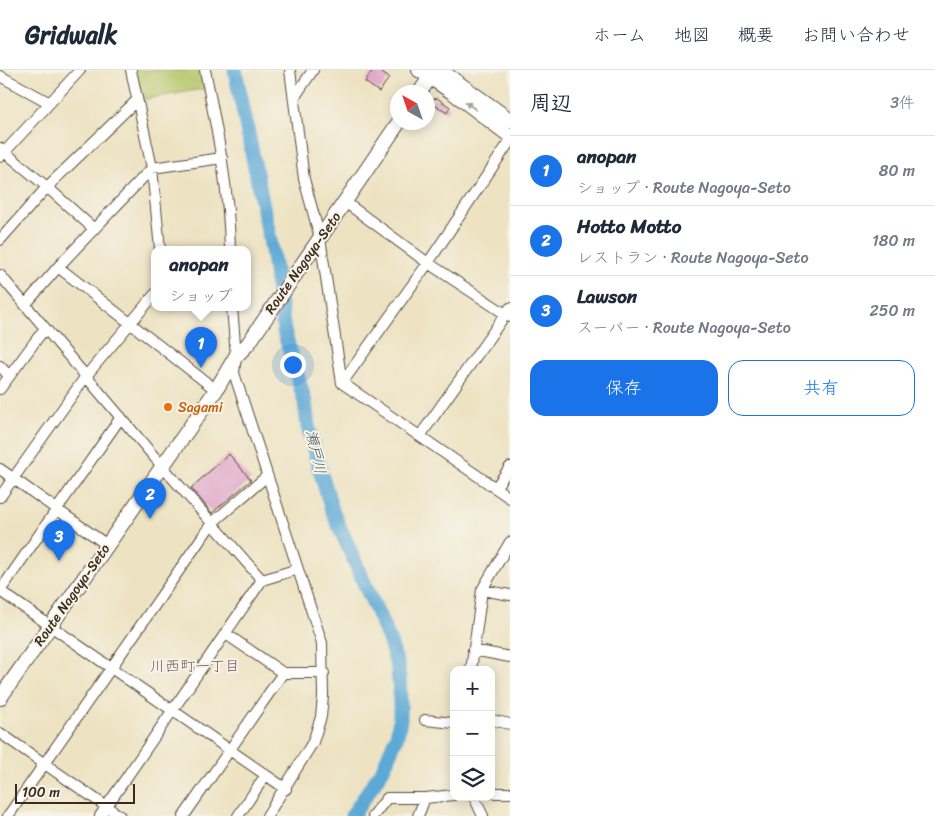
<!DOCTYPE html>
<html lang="ja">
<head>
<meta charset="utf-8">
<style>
	body { margin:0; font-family:Sriracha,"Klee One",sans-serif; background:#f2f2f3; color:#1f2937 }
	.controls { position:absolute; right:15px; bottom:15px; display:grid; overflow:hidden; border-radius:10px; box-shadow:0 2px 12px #0003 }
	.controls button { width:45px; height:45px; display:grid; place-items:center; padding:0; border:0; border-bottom:1px solid #e0e1e3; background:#fff; color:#1f2937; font:25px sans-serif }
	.compass { position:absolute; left:390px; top:15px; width:45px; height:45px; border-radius:50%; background:#fff; box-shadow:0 2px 12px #0003; rotate:320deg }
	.scale { position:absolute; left:15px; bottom:12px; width:120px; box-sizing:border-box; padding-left:5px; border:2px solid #3b2a1e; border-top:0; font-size:14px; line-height:18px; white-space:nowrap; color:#3b2a1e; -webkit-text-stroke:4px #f7f3e8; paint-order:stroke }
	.you { position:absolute; left:292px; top:294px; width:18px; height:18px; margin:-12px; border:4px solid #fff; border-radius:50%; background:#1a73e8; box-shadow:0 0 0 8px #1a73e833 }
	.badge { display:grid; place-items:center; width:32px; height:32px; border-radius:50%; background:#1a73e8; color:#fff; font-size:16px; font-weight:700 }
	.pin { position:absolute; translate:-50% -41px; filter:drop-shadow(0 1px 2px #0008) }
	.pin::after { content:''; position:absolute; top:26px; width:18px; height:15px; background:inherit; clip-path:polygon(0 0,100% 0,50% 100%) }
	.popup { position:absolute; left:151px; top:176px; width:100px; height:65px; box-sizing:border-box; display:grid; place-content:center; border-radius:10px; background:#fff; filter:drop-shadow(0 1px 4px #0005); font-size:16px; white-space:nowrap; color:#747a83 }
	.popup b { font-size:19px; color:#1f2937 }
	.popup::after { content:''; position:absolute; left:50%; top:100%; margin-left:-10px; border:10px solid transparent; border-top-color:#fff }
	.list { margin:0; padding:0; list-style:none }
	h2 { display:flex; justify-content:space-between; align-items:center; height:65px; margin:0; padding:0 20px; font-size:21px }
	h2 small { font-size:16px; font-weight:400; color:#747a83 }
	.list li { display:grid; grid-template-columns:32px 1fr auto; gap:15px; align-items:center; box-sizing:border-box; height:70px; padding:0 20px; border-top:1px solid #e0e1e3 }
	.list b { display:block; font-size:19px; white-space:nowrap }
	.list p { margin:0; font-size:16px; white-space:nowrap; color:#747a83 }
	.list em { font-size:16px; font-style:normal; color:#747a83 }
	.actions { display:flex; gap:10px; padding:15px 20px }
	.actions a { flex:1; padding:11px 0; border:1px solid #1a73e8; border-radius:15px; text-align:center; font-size:18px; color:#1a73e8 }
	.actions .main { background:#1a73e8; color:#fff }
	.icon { flex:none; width:28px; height:28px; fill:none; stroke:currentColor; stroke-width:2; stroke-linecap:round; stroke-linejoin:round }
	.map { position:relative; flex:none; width:510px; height:746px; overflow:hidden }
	header { display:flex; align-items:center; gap:30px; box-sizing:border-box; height:70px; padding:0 25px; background:#fff; border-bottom:1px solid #e0e1e3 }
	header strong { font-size:24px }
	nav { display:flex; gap:28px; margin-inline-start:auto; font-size:18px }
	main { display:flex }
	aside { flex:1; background:#fff }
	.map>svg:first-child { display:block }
	.green { fill:#b3c568; stroke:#777843 }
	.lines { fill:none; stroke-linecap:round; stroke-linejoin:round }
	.river { stroke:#5da9d6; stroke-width:15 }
	.building { fill:#e0abca }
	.minor-casing { stroke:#564637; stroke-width:12 }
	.major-casing { stroke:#564637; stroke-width:16 }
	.minor { stroke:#fff; stroke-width:10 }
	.major { stroke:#fff; stroke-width:14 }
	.oneway { fill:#a79f9a }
	.food-dot { fill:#e8710a; stroke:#f7f3e8; stroke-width:2 }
	.labels { text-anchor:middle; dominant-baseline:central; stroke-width:4; stroke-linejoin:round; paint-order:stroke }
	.street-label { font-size:14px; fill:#3b2a1e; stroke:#f7f3e8 }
	.food-label { font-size:14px; fill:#c56008; stroke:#f7f3e8; text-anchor:start }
	.water-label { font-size:15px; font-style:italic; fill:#47565e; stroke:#f7f3e8 }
	.neighbourhood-label { font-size:15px; fill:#75575a; stroke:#f7f3e8 }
</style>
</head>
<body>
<header>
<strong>Gridwalk</strong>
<nav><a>ホーム</a><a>地図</a><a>概要</a><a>お問い合わせ</a></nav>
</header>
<main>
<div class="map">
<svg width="510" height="746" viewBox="0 0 510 746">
	<rect width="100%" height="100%" fill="#f7f3e8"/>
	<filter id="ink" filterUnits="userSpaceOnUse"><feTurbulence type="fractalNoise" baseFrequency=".02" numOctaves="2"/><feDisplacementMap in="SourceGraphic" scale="10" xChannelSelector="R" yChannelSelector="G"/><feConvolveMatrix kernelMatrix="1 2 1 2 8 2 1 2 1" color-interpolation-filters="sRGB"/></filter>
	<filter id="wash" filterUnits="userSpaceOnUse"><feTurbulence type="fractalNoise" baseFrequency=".0096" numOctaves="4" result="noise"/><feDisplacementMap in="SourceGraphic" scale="20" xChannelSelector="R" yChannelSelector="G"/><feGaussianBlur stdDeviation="1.12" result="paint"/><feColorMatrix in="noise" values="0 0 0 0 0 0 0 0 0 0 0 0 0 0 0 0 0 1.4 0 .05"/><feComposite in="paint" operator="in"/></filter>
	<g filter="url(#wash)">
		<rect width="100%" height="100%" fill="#ede3c3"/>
		<!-- green -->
		<path class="green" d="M134 0H204L208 18 141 30Z"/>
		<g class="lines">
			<!-- river -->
			<path class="river" d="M235 0 272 180 284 261 305 332 308 357 316 387 332 440 389 569 398 598 400 624V650L397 666 383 699 352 746"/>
		</g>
		<g id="blocks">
			<!-- building -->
			<path class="building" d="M373 0H378L389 8 379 22 365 12Z
				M437 28 450 37 447 43 428 31Z
				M229 384 251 410 212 443 191 418Z"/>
		</g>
	</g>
	<g filter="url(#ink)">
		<use href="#blocks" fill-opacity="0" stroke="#564637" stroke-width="1"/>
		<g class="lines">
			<defs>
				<path id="minor" d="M131 0 152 98 160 179
					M205 0C217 60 229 118 230 179
					M290 0 304 109 320 168 342 313 510 428
					M0 6 50 33
					M294 28 313 0
					M0 78 47 117 94 159
					M0 87 80 0
					M345 132 428 193 510 247
					M0 170 47 117 137 30
					M58 197 216 320
					M0 205 162 396 262 510
					M25 235 58 197 152 98 222 88
					M232 237 236 286 234 303 322 573 323 626 321 647 313 672 267 746
					M0 296 9 306
					M342 313 428 193 510 71
					M0 319 45 258
					M420 366 510 238
					M0 399 107 475
					M496 417 510 397
					M0 427 86 306 155 224
					M482 520 510 525
					M0 521 286 719
					M0 521 121 347
					M226 564 283 603H324
					M473 580 510 587
					M471 600 482 520 510 472
					M425 650 454 653
					M491 650 510 654
					M0 663 120 746
					M491 723H510
					M474 727 483 746
					M8 746 212 453 267 406
					M100 746 262 510 298 499
					M184 746 283 603
					M238 746 265 706
					M373 746 387 728H425
					M418 746 425 728 454 725"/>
				<path id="major" d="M419 0 452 22 510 66
					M440 0 510 50
					M420 22 435 0
					M0 628 216 320 236 286 248 274 399 52"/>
			</defs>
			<!-- minor casing -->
			<use href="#minor" class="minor-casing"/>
			<!-- major casing -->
			<use href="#major" class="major-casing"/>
			<!-- minor -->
			<use href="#minor" class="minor"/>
			<!-- major -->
			<use href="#major" class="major"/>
		</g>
		<!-- one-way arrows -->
		<defs><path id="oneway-solid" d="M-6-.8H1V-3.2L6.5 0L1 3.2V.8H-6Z" transform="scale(1.25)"/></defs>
		<use class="oneway" href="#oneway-solid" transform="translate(471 36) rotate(-143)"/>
	</g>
	<!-- markers -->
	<circle class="food-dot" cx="168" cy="337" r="5"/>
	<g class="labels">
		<!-- street labels -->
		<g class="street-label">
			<text transform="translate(303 193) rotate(-55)">Route Nagoya-Seto</text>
			<text transform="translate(72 525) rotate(-55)">Route Nagoya-Seto</text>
		</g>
		<!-- food labels -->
		<g class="food-label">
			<text x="178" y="337">Sagami</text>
		</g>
		<!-- water labels -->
		<g class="water-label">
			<text transform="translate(316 382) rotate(77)">瀬戸川</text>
		</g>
		<!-- neighbourhood labels -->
		<g class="neighbourhood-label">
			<text x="195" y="596">川西町一丁目</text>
		</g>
	</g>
</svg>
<div class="controls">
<button>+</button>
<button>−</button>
<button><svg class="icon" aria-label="layers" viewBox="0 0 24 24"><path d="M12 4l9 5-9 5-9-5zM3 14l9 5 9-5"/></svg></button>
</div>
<svg class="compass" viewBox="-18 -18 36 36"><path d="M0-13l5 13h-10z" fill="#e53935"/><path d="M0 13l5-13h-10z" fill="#747a83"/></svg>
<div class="scale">100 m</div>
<div class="you"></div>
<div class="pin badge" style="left:201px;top:298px">1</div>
<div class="popup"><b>anopan</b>ショップ</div>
<div class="pin badge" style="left:150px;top:449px">2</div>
<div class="pin badge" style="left:59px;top:491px">3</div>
</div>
<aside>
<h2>周辺<small>3件</small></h2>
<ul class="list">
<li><span class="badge">1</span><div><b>anopan</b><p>ショップ · Route Nagoya-Seto</p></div><em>80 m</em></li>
<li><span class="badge">2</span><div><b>Hotto Motto</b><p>レストラン · Route Nagoya-Seto</p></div><em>180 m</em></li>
<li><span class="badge">3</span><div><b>Lawson</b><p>スーパー · Route Nagoya-Seto</p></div><em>250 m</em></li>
</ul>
<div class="actions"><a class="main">保存</a><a>共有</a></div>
</aside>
</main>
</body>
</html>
